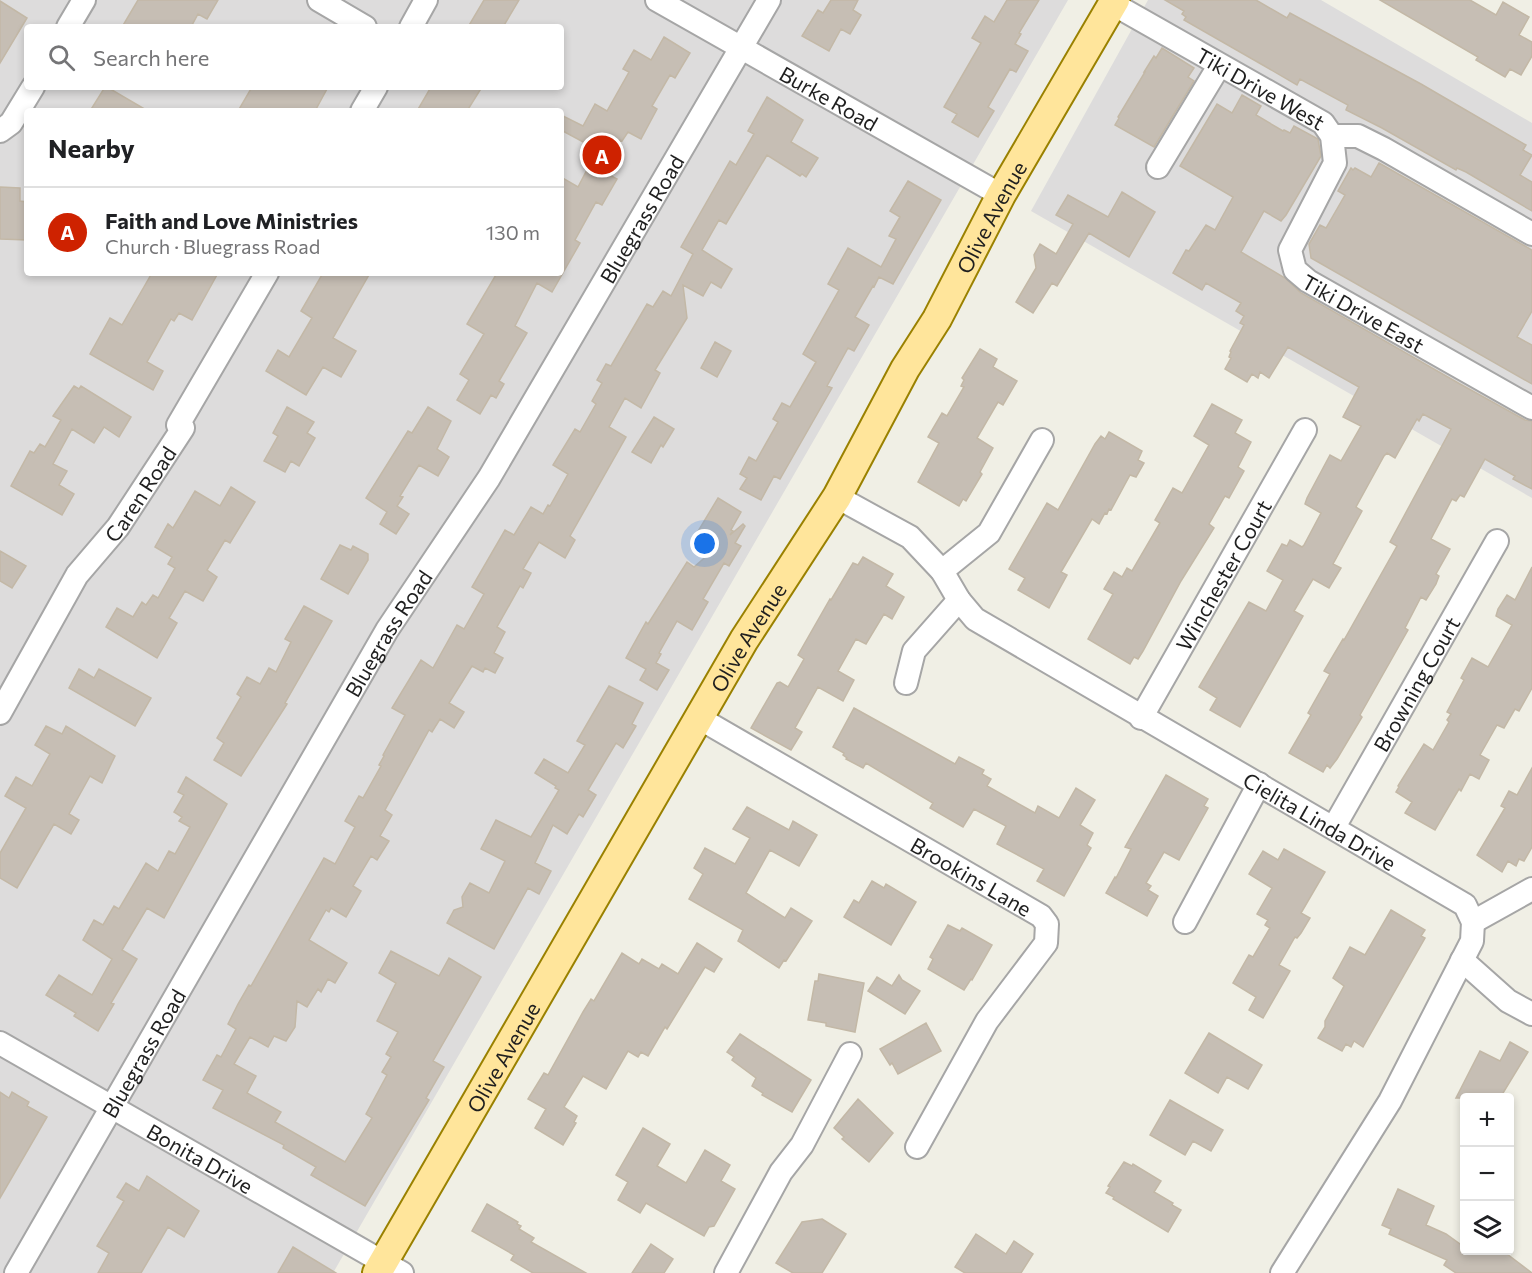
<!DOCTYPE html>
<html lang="en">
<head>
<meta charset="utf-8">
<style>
	body { margin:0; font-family:Commissioner,sans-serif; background:#f6f6f6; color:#202124 }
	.controls { position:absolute; right:18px; bottom:18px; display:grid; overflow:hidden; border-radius:6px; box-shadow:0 3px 9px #0003 }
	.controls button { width:54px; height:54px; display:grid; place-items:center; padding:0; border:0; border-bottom:2px solid #e0e0e0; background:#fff; color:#202124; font:30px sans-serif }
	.you { position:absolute; left:705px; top:544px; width:21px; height:21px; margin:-15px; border:4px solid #fff; border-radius:50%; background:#1a73e8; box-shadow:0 0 0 9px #1a73e833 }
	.badge { display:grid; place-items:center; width:39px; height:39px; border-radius:50%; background:#ce2200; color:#fff; font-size:20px; font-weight:700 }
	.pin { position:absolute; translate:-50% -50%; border:3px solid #fff; box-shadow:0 2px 6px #0006 }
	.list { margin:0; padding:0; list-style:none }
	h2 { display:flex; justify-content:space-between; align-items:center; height:78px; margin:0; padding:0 24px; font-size:26px }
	h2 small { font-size:20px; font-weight:400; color:#757577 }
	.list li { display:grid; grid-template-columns:39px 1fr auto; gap:18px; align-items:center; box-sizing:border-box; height:90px; padding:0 24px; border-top:2px solid #e0e0e0 }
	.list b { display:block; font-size:22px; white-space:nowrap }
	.list p { margin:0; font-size:20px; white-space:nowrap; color:#757577 }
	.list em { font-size:20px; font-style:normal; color:#757577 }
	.icon { flex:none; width:33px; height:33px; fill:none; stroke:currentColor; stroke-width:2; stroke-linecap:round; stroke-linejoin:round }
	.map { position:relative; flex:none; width:1532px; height:1273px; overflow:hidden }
	.search { position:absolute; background:#fff; box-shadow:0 3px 9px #0003; left:24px; top:24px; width:540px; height:66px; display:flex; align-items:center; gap:15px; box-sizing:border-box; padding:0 21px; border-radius:6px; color:#757577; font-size:22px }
	.panel { position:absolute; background:#fff; box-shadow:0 3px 9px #0003; left:24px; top:108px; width:540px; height:168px; border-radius:6px }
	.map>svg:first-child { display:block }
	.residential { fill:#dddcdc; fill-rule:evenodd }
	.building { fill:#c6beb4; stroke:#c3b8a6; stroke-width:1.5 }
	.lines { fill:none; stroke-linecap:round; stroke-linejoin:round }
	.minor-casing { stroke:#a6a6a6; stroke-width:26 }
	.major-casing { stroke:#9a8100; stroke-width:32 }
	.minor { stroke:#fff; stroke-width:22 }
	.major { stroke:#ffe59b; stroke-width:28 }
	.labels { text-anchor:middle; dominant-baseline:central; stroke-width:4.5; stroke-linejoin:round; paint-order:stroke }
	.street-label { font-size:21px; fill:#1f1f1f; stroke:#fff }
</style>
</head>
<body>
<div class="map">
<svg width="1532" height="1273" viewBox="0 0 1532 1273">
	<rect width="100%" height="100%" fill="#f0efe5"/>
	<!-- residential -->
	<path class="residential" d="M0 0H1068L333 1273H0ZM27 27H561V87H27ZM27 111H561V273H27Z
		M1148 0H1321L1532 123V498L1031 211Z"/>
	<!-- building -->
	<path class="building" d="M138 0H218L207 19 198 14 191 27H122Z
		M484 0H519L503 27H468Z
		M831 0H858L853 10 861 15 850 34 841 29 829 51 802 36 818 10 823 13Z
		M1007 0H1039L1019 33 1021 34 1015 44 1028 51 1016 72 1010 69 988 107 994 111 978 137 952 122 957 114 944 107 981 43 972 38 985 16 994 22Z
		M1165 0H1256L1287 18 1290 13 1421 84 1526 145 1523 150 1532 155 1520 175 1532 182V211L1466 172 1457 168 1456 170 1382 128 1346 110 1348 105 1300 79 1297 85 1261 64 1184 20 1186 17 1182 14 1184 11Z
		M1380 0H1470L1496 15 1503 2 1529 17 1519 35 1532 42V56L1521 75 1510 69 1505 77 1476 60 1478 57Z
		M0 1 27 18 0 63Z
		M664 37 690 53 675 78 670 75 652 106 657 109 641 139 628 132 622 141 620 140 611 157 561 130V115L583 126 595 104 607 111 629 72 623 69 634 50 651 60Z
		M1162 48 1194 68 1188 77 1194 81 1154 147 1115 125 1119 118 1118 117 1145 72H1144L1154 56 1156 58Z
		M105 87H107L148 111H90Z
		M252 87H328L315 111H238Z
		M431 87H482L467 111H417Z
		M1242 95 1261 106 1256 115 1283 131 1284 130 1290 133 1294 126 1318 139 1321 156 1286 215 1281 221 1264 211 1241 252 1285 278 1301 293 1460 384 1525 420 1532 421V489L1513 479 1515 476 1485 459 1464 497 1460 495 1456 501 1452 499 1431 539 1450 549 1436 574 1439 576 1436 584 1426 600 1421 597 1405 628 1408 630 1360 715 1362 717 1337 759 1330 768 1327 765 1323 772 1289 753 1311 715 1308 713 1330 674 1324 671 1343 639 1344 640 1397 546 1390 542 1451 429 1423 414 1419 421 1417 419 1395 458 1387 453 1384 456 1356 507 1362 511 1333 564 1341 568 1329 588 1313 579 1294 611 1303 616 1240 727 1210 710 1217 698 1199 687 1249 602 1266 611 1283 580 1267 571 1282 544 1287 546 1290 540 1302 547 1304 545 1321 513 1305 504 1307 498 1330 455 1341 461 1361 426 1343 417 1359 387 1288 347 1269 378 1260 372 1258 378 1252 374 1247 382 1225 369 1231 358 1229 357 1231 352 1230 351 1244 325 1240 323 1244 316 1236 311 1241 303 1206 283 1202 290 1173 273 1186 250 1189 251 1206 225 1215 230 1233 197 1180 166 1217 104 1232 113Z
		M767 97 803 120 791 142 818 158 806 177 802 174 800 176 767 155 726 224 719 220 702 250 732 269 721 288 711 282 703 296 683 285 687 318 655 370 660 373 641 408 625 398 609 427 626 437 570 536 575 540 565 558 539 542 523 569 531 573 523 588 520 586 497 627 505 632 494 653 503 658 495 673 485 668 483 672 472 666 449 703 464 712 454 728 440 719 432 732 429 730 385 810 392 815 380 836 389 841 377 860 371 856 353 886 361 891 346 917 331 908 329 912 326 910 309 940 347 963 335 983 328 979 321 992 318 989 307 1007 297 1001 295 1027 286 1041 274 1036 268 1047 250 1037 234 1064 256 1076 247 1093 281 1112 275 1122 345 1162 372 1118 366 1114 387 1075 382 1072 391 1057 386 1054 398 1032 377 1021 396 983 379 973 391 951 439 976 449 958 481 977 433 1061 444 1067 426 1098 429 1100 365 1206 311 1175 316 1167 283 1148 284 1145 213 1108 223 1090 203 1080 217 1055 221 1057 236 1029 228 1024 238 1004 249 985 251 986 324 858 335 864 355 827 345 821 359 796 363 798 381 766 379 765 384 756 383 755 405 715 392 708 421 660 433 668 457 625 464 629 484 594 472 587 505 530 514 535 531 507 543 514 548 505 550 506 568 474 553 465 575 429 580 432 596 404 592 401 602 383 597 380 606 364 611 366 647 304 653 307 663 291 671 296 693 254 681 247 730 161 736 165 754 134 748 131Z
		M1379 163 1532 250V311L1517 337 1532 345V384L1311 258 1309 244 1320 225 1326 228 1345 195 1338 191 1351 168 1353 170 1355 168 1371 177Z
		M590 164 617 179 602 205 596 202 575 240 580 243 552 292 537 283 515 326 527 333 499 381 504 384 496 398 491 395 480 414 457 400 469 380 460 374 484 334 467 324 497 273H561V177L578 187Z
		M908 181 941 200 893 284 879 277 874 287 873 286 855 317 869 325 854 351 848 348 827 386 832 388 780 479 774 476 761 500 740 489 747 478 740 474 749 457 756 461 778 422 773 419 782 403 790 407 816 362 803 354 839 290 828 284 848 248 881 267 896 239 889 236 900 217 890 211Z
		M0 187 20 188V201L27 202V240L0 239Z
		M1122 192 1155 212 1129 257 1089 233 1057 286 1052 283 1033 313 1016 302 1036 268 1034 255 1040 244 1056 254 1073 224 1056 215 1068 195 1108 217Z
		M152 273H218L192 320 179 313 174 321 171 319 147 362 163 371 153 390 90 354 110 318 122 325Z
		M323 273H370L333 338 356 351 341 377 323 367 306 395 266 371 278 350 289 357 312 318 301 311Z
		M715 342 731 351 717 377 701 368Z
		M980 349 997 359 993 367 1017 381 1003 405 998 402 977 438 993 448 980 472 982 474 966 501 963 499 959 506 918 482 939 443 928 437 942 413 947 416 964 387 961 386 964 380 962 378Z
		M74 386 79 389 81 386 131 417 119 437 104 427 94 443 72 429 53 464 67 471 59 485 74 494 62 515 11 486 30 451 34 453 40 444 45 447 61 420 53 416Z
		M1212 404 1242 420 1235 433 1251 442 1238 467 1244 471 1229 498 1225 496 1209 524 1214 528 1181 581 1143 651 1138 659 1134 657 1130 664 1088 639 1113 594 1104 589 1114 572 1122 577 1127 568 1132 571 1160 523 1155 520 1173 488 1182 493 1209 445 1194 436Z
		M287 407 314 422 307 433 315 438 299 466 291 461 285 472 264 461 278 436 273 433Z
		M428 407 451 421 437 449 449 457 438 476 419 465 400 496 403 497 397 506 409 514 396 534 380 524 387 512 366 498 408 431 412 433Z
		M654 417 674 429 663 447 661 445 651 463 632 452Z
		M1109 432 1142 451 1138 460 1144 463 1136 477 1130 475 1111 510 1109 509 1107 514 1105 513 1099 524 1092 519 1061 572 1067 575 1049 608 1018 590 1025 578 1009 569 1047 503 1058 510 1095 444 1101 436 1105 439Z
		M231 487 255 502 230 543 225 540 207 570 217 577 203 601 185 591 169 618 177 623 157 658 106 627 117 608 133 617 142 602 146 605 153 595 158 598 175 568 168 564 172 557 155 547 168 524 173 528 195 491 220 506Z
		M718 498 741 512 731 530 733 531 730 535 743 524 745 526 735 543 741 546 729 566 724 563 703 599 708 602 692 630 677 621 659 653 661 654 656 663 669 670 657 690 640 680 646 669 626 658 646 622 648 624 687 562 694 567 719 545 697 533Z
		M340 545 351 550 353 546 368 554V560L348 594 321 579Z
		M0 551 26 566 12 588 0 581Z
		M863 557 893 574 886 586 904 597 892 619 884 614 866 644 856 639 838 671 854 680 843 701 818 687 795 728 802 732 791 750 751 728 777 683 780 682 788 687 804 659 798 655 830 599 831 600 853 563 858 565Z
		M1532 567V688L1519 711 1515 709 1504 728 1497 725 1480 755 1489 760 1479 779 1470 774 1461 791 1459 789 1435 830 1405 813 1412 802 1396 792 1399 787 1398 786 1424 744 1433 750 1449 722 1447 720 1451 714 1447 712 1464 680 1461 678 1472 658 1488 667 1512 625 1496 616 1498 609 1507 595 1515 600Z
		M304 606 332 621 285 703 287 704 241 776 214 760 224 743 217 738 241 697 237 694 247 677 260 684 269 668 276 672 291 642 285 639Z
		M79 669 94 678 99 669 151 698 135 726 69 688Z
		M609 686 643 703 632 724 636 726 623 748 616 743 588 790 596 795 583 817 579 814 567 834 553 825 535 863 551 871 539 894 528 888 494 949 447 923 454 910 463 907 462 897 470 883 489 893 505 861 481 849 496 820 531 837 559 790 555 788 556 786 535 773 544 759 568 773 585 745 577 741Z
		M854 708 955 764 959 757 984 770 982 774 991 779 987 786 1035 813 1038 806 1059 818 1076 788 1095 800 1080 825 1093 833 1087 845 1091 848 1064 896 1037 881 1044 869 997 844 1006 826 974 809 963 827 930 808 933 803 866 763 863 768 846 759 847 758 843 755 844 753 833 747Z
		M46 726 62 734 66 726 115 756 102 783 90 776 69 814 79 820 71 834 54 824 17 888 0 878V853L26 808 5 796 16 777 32 786 50 754 35 745Z
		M1532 768V847L1524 861 1519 859 1516 866 1508 861 1502 872 1477 855 1505 808 1501 806 1509 791 1517 795Z
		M1166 775 1208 799 1204 806 1208 808 1179 860 1164 852 1146 883 1151 886 1148 890 1158 896 1147 916 1106 893 1115 877 1116 878 1131 849 1125 847Z
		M186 777 227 804 164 918 147 908 122 950 137 959 111 1003 114 1004 98 1031 74 1016 76 1013 46 995 59 975 92 995 112 959 83 940 94 920 103 925 114 906 119 909 146 863 158 871 169 851 175 854 190 827 179 821 182 817 174 812 184 795 178 792Z
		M747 807 789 830 793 821 817 835 799 866 770 850 746 893 785 918 791 908 812 921 786 961 784 960 779 968 738 941 743 930 689 899 703 874 694 868 705 848 735 864 750 838 733 829Z
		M1284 849 1325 872 1301 913 1310 918 1301 933 1297 938 1295 937 1279 965 1290 971 1263 1018 1249 1010 1256 997 1233 983 1249 955 1253 957 1270 928 1265 925 1268 920 1257 914 1272 888 1249 874 1263 851 1278 860Z
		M872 881 884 888 886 884 916 902 891 945 844 917 854 900 859 903Z
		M1391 910 1425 930 1421 936 1425 938 1363 1047 1354 1041 1351 1047 1346 1044 1342 1051 1318 1038 1325 1027V1021L1344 986 1333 978 1350 947 1365 955Z
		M948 925 960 931 962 928 992 945 972 980 971 979 964 990 928 969 933 959 930 957Z
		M697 943 722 959 714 972 705 967 667 1029 665 1027 648 1056 641 1052 638 1057 628 1051 606 1089 583 1076 564 1107 577 1116 574 1122 576 1123 563 1145 535 1128 546 1109 528 1099 544 1073 548 1075 583 1012 591 999 594 1001 622 953 639 964 642 959 659 969 662 964 678 974Z
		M819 974 864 983 855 1032 826 1026V1023L808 1020 815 981H818Z
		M899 975 902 980 920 991 905 1014 868 991 877 977 892 986Z
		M926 1023 941 1051 898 1074 892 1063 890 1065 880 1049Z
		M1209 1033 1262 1065 1248 1089 1227 1077 1218 1093 1185 1073Z
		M740 1034 811 1080 792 1112 762 1095 763 1093 752 1086 756 1078 732 1060 734 1057 727 1052Z
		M1510 1042 1528 1052 1500 1098H1456L1480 1051 1500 1061Z
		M0 1092 9 1098 12 1092 29 1102 27 1106 47 1117 0 1198Z
		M858 1099 893 1133 869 1162 842 1139 844 1137 834 1128Z
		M1170 1100 1223 1130 1211 1151 1193 1141 1185 1155 1150 1135Z
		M643 1128 670 1144 657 1166 686 1183 705 1150 730 1165 721 1181 735 1189 714 1226 709 1227 704 1236 646 1203 640 1213 618 1200 628 1182 616 1175Z
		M1124 1162 1132 1166 1133 1164 1161 1181 1154 1192 1173 1203 1172 1205 1181 1210 1168 1232 1113 1199 1114 1197 1106 1193 1110 1187 1108 1186Z
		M147 1176 199 1211 184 1237 168 1227 141 1273H98L109 1253 97 1246 124 1201 117 1197 126 1183 139 1191Z
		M1398 1189 1434 1206 1426 1225 1446 1234 1464 1247V1251H1503L1532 1273H1456L1444 1265 1447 1260 1389 1234 1391 1229 1382 1225Z
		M487 1204 518 1222 517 1224 521 1226 519 1229 534 1238 531 1242 586 1273H533L511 1260 514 1255 472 1231Z
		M822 1219 846 1234 822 1273H793L776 1263 802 1222Z
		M976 1234 1006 1254 1014 1241 1033 1254 1021 1273H965L955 1267Z
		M651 1244 673 1259 664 1273H632Z
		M293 1247 336 1273H278Z"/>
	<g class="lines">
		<defs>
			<g id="minor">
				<path d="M319 0 365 27"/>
				<path id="s1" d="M657 0 1001 195"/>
				<path id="s2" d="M1113 4 1323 123 1332 136 1335 163 1290 250 1295 270 1308 281 1532 408"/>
				<path d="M68 27 84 0"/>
				<path d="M411 27 426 0"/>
				<path d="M362 111 376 87"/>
				<path d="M0 131 11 123 33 87"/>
				<path d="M1332 136H1358L1384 149 1532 234"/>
				<path d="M1158 167 1219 66"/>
				<path id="s3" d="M837 497 910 537 942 571 959 600 975 619 1465 905 1473 922 1472 941 1390 1101 1282 1273"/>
				<path d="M942 571 989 533 1042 440"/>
				<path d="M906 683 914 651 959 600"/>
				<path id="s4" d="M0 713 77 575 118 527 183 428 178 425 267 273"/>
				<path id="s5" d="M699 718 1041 916 1047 924 1046 943 987 1021 917 1147"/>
				<path id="s6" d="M1141 718 1305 430"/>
				<path id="s7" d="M1334 827 1497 541"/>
				<path d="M1185 922 1259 784"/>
				<path d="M1473 922 1532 889"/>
				<path d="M1462 960 1508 1001 1532 1014"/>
				<path id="s8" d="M0 1043 402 1273"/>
				<path id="s9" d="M16 1273 387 630 489 478 769 0"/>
				<path d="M726 1273 781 1172 802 1145 850 1054"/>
			</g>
			<g id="major">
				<path id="s10" d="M377 1273 744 640 837 497 905 369 937 319 1001 195 1115 0"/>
			</g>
		</defs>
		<!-- minor casing -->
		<use href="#minor" class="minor-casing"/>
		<!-- major casing -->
		<use href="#major" class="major-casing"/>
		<!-- minor -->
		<use href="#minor" class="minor"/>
		<!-- major -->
		<use href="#major" class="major"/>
	</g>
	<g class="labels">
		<!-- street labels -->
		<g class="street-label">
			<text stroke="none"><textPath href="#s2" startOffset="170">Tiki Drive West</textPath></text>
			<text stroke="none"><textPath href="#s1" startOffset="198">Burke Road</textPath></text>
			<text stroke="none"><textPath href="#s10" startOffset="1222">Olive Avenue</textPath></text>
			<text stroke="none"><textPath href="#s9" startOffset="1226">Bluegrass Road</textPath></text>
			<text stroke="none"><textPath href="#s2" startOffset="484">Tiki Drive East</textPath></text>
			<text stroke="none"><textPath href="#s4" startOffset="261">Caren Road</textPath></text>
			<text stroke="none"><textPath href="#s6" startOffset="165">Winchester Court</textPath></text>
			<text stroke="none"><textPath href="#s9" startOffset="740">Bluegrass Road</textPath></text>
			<text stroke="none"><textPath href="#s10" startOffset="736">Olive Avenue</textPath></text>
			<text stroke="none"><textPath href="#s7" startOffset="165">Browning Court</textPath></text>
			<text stroke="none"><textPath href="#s3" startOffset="588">Cielita Linda Drive</textPath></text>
			<text stroke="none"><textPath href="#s5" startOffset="315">Brookins Lane</textPath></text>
			<text stroke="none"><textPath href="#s9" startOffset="254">Bluegrass Road</textPath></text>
			<text stroke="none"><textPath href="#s10" startOffset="250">Olive Avenue</textPath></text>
			<text stroke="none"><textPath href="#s8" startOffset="231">Bonita Drive</textPath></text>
		</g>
	</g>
</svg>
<div class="controls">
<button>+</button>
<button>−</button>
<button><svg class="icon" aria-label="layers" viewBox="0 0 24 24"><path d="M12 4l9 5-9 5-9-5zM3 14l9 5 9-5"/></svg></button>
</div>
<div class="you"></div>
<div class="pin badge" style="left:602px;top:155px">A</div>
<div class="search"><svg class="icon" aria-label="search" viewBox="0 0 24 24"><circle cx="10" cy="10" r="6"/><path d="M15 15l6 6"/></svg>Search here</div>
<section class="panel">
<h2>Nearby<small></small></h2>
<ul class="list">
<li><span class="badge">A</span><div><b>Faith and Love Ministries</b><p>Church · Bluegrass Road</p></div><em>130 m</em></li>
</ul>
</section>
</div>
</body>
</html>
